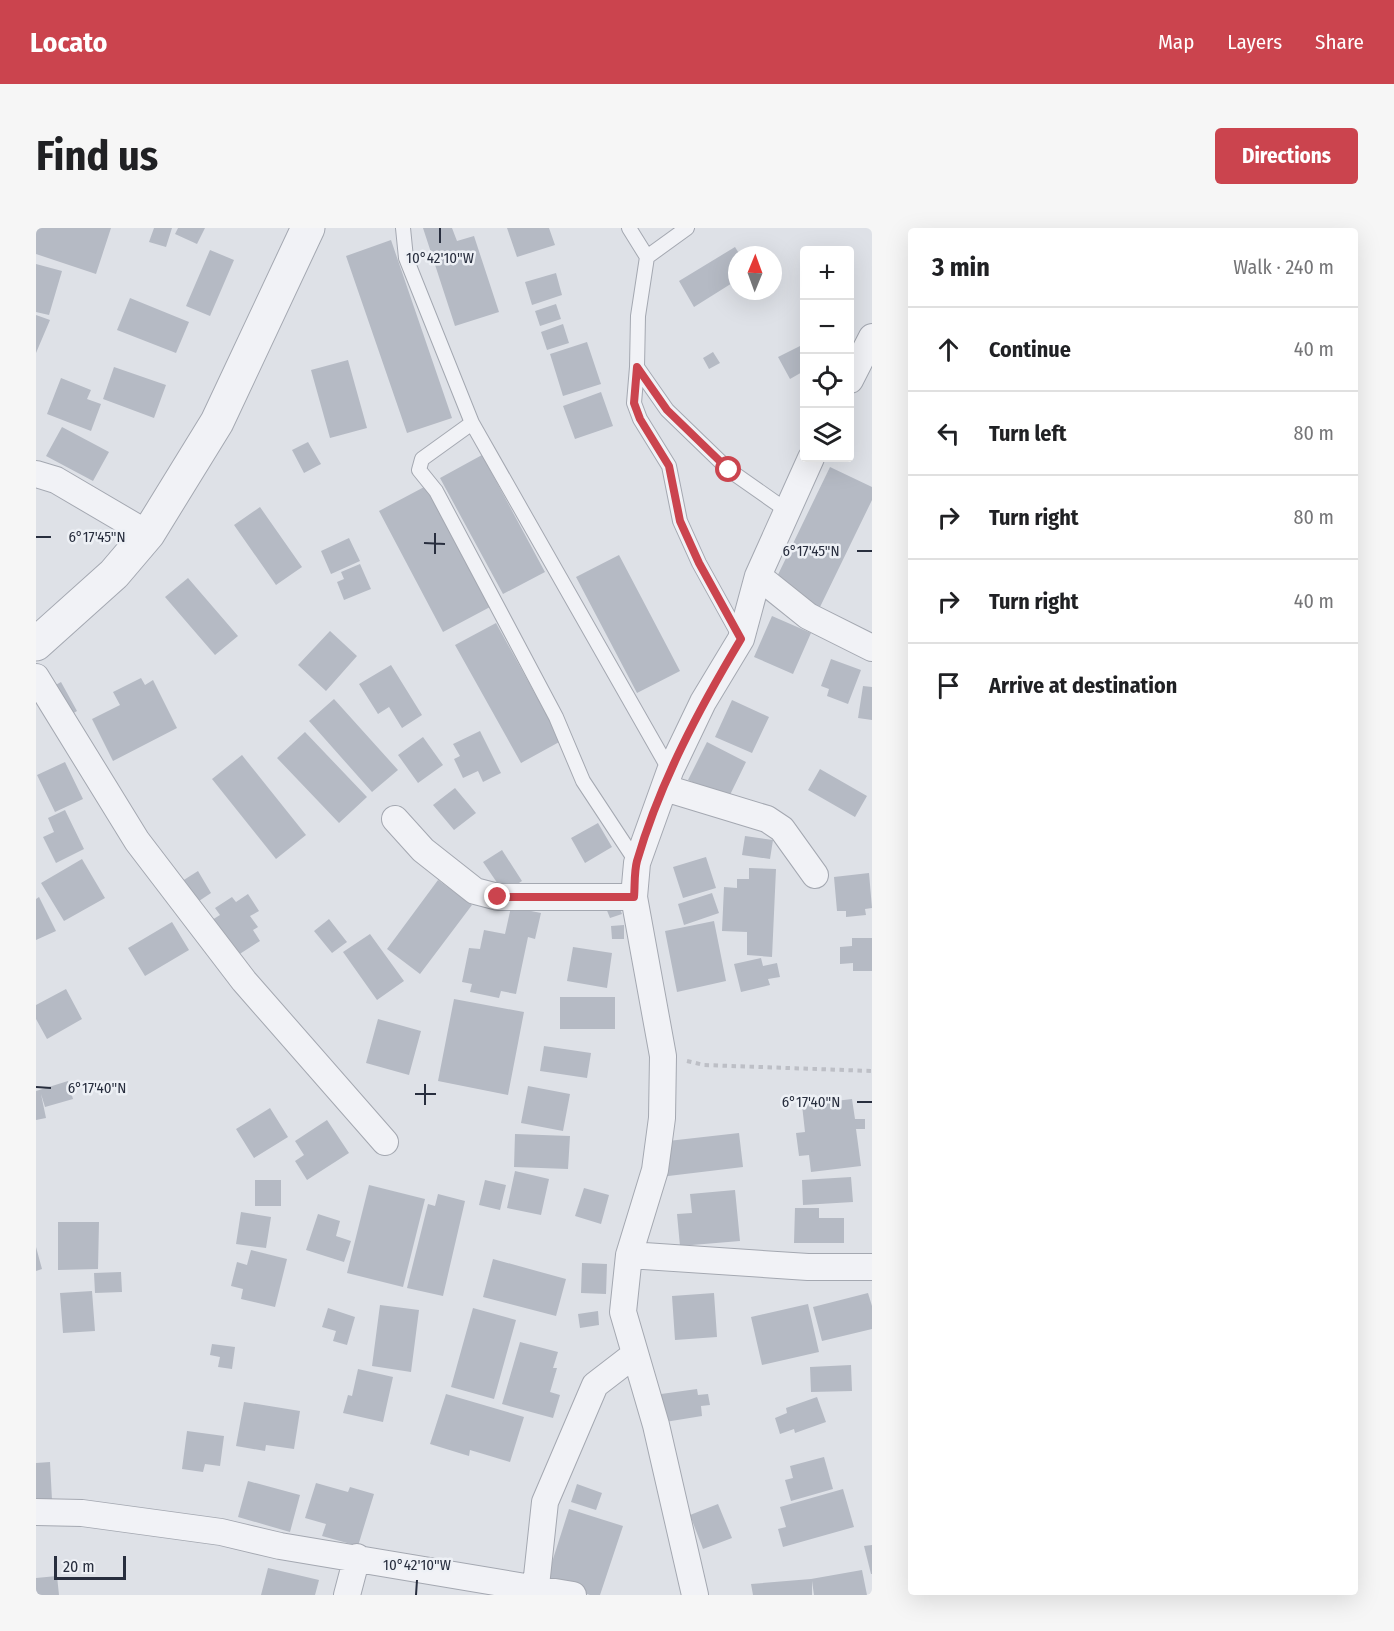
<!DOCTYPE html>
<html lang="en">
<head>
<meta charset="utf-8">
<style>
	body { margin:0; font-family:"Fira Sans Condensed",sans-serif; background:#f6f6f6; color:#202124 }
	.controls { position:absolute; right:18px; top:18px; display:grid; overflow:hidden; border-radius:6px; box-shadow:0 6px 24px #0002 }
	.controls button { width:54px; height:54px; display:grid; place-items:center; padding:0; border:0; border-bottom:2px solid #e0e0e0; background:#fff; color:#202124; font:30px sans-serif }
	.compass { position:absolute; left:692px; top:18px; width:54px; height:54px; border-radius:50%; background:#fff; box-shadow:0 6px 24px #0002; rotate:1deg }
	.scale { position:absolute; left:18px; bottom:15px; width:72px; box-sizing:border-box; padding-left:6px; border:3px solid #282e3e; border-top:0; font-size:16px; line-height:21px; white-space:nowrap; color:#282e3e; -webkit-text-stroke:4px #edf0f5; paint-order:stroke }
	.stop { position:absolute; width:18px; height:18px; margin:-14px; border:4px solid #cb444e; border-radius:50%; background:#fff }
	.stop.end { background:#cb444e; border-color:#fff; box-shadow:0 2px 6px #0008 }
	.list { margin:0; padding:0; list-style:none }
	h2 { display:flex; justify-content:space-between; align-items:center; height:78px; margin:0; padding:0 24px; font-size:26px }
	h2 small { font-size:20px; font-weight:400; color:#757577 }
	.list li { display:grid; grid-template-columns:39px 1fr auto; gap:18px; align-items:center; box-sizing:border-box; height:84px; padding:0 24px; border-top:2px solid #e0e0e0 }
	.list b { display:block; font-size:22px; white-space:nowrap }
	.list em { font-size:20px; font-style:normal; color:#757577 }
	.icon { flex:none; width:33px; height:33px; fill:none; stroke:currentColor; stroke-width:2; stroke-linecap:round; stroke-linejoin:round }
	.map { position:relative; flex:none; width:836px; height:1367px; overflow:hidden; border-radius:6px }
	header { display:flex; align-items:center; gap:36px; box-sizing:border-box; height:84px; padding:0 30px; background:#cb444e; color:#fff }
	header strong { font-size:28px }
	nav { display:flex; gap:33px; margin-inline-start:auto; font-size:21px }
	.intro { display:flex; align-items:center; justify-content:space-between; box-sizing:border-box; height:144px; padding:0 36px }
	h1 { margin:0; font-size:42px }
	.button { padding:15px 27px; border-radius:6px; background:#cb444e; color:#fff; font-size:21px; font-weight:700 }
	main { display:flex; gap:36px; padding:0 36px }
	aside { flex:1; background:#fff; border-radius:6px; box-shadow:0 6px 24px #0002 }
	.map>svg:first-child { display:block }
	.building { fill:#b5bac4 }
	.lines { fill:none; stroke-linecap:round; stroke-linejoin:round }
	.service-casing { stroke:#a4a8b1; stroke-width:16 }
	.minor-casing { stroke:#a4a8b1; stroke-width:28 }
	.tertiary-casing { stroke:#a4a8b1; stroke-width:35 }
	.path { stroke:#bdbfc6; stroke-width:4; stroke-dasharray:4.5 4.5; stroke-linecap:butt }
	.service { stroke:#f1f2f6; stroke-width:14 }
	.minor { stroke:#f1f2f6; stroke-width:26 }
	.tertiary { stroke:#f1f2f6; stroke-width:33 }
	.route { stroke:#cb444e; stroke-width:8 }
	.ticks { fill:none; stroke:#282e3e; stroke-width:2 }
	.ticks-label { font-size:15px; text-anchor:middle; fill:#282e3e; stroke:#edf0f5; stroke-width:5; stroke-linejoin:round; paint-order:stroke }
</style>
</head>
<body>
<header>
<strong>Locato</strong>
<nav><a>Map</a><a>Layers</a><a>Share</a></nav>
</header>
<div class="intro"><h1>Find us</h1><a class="button">Directions</a></div>
<main>
<div class="map">
<svg width="836" height="1367" viewBox="0 0 836 1367">
	<rect width="100%" height="100%" fill="#dee1e7"/>
	<!-- building -->
	<path class="building" d="M0 0H75L60 46 0 26Z
		M118 0H136L130 19 113 14Z
		M142 0H169L161 16 139 6Z
		M387 0H416L421 13 438 8 463 84 419 98Z
		M471 0H513L519 17 481 29Z
		M355 12 416 190 371 205 310 28Z
		M699 19 704 27H701V52L658 79 643 53Z
		M174 22 198 32 174 88 150 78Z
		M0 36 26 43 13 87 0 84Z
		M520 45 526 67 496 77 489 54Z
		M94 70 153 94 140 125 81 102Z
		M520 76 525 91 504 98 499 83Z
		M0 87 14 92 0 125Z
		M527 96 533 115 511 122 505 104Z
		M551 114 565 156 527 168 514 126Z
		M766 117 768 122V143L754 151 742 129Z
		M677 124 684 135 673 141 667 130Z
		M312 132 331 200 294 210 275 142Z
		M78 139 130 157 118 190 67 171Z
		M25 150 55 162 51 171 65 176 55 203 11 186Z
		M565 164 577 198 539 211 527 178Z
		M26 199 73 224 57 253 10 228Z
		M272 214 285 236 268 245 256 222Z
		M446 227 509 344 467 366 404 250Z
		M794 239 836 259V272L784 379 737 357Z
		M390 258 454 379 407 404 343 283Z
		M224 279 266 339 240 357 198 297Z
		M313 310 324 333 295 346 285 323Z
		M583 327 644 443 601 465 540 349Z
		M324 336 335 361 308 372 301 354 308 351 305 344Z
		M152 350 202 408 179 427 129 369Z
		M736 388 775 405 757 446 718 429Z
		M460 395 525 513 485 535 419 417Z
		M294 403 321 428 290 463 262 437Z
		M795 431 825 442 812 476 791 468 793 461 785 458Z
		M355 437 386 487 366 500 353 479 342 486 323 456Z
		M105 450 109 457 117 452 141 500 77 533 56 491 84 477 77 464Z
		M25 454 41 483 32 488 16 459Z
		M827 458 836 459V492L822 490Z
		M298 471 362 542 336 564 273 493Z
		M696 472 733 489 716 525 679 509Z
		M444 503 465 545 447 554 442 543 427 550 418 531 424 528 417 516Z
		M269 504 331 569 303 595 241 530Z
		M387 509 407 537 382 555 362 527Z
		M671 514 710 534 692 571 652 552Z
		M206 527 270 607 240 631 176 551Z
		M29 534 47 571 19 584 1 547Z
		M784 541 831 568 819 589 772 562Z
		M419 560 440 585 418 602 397 577Z
		M29 582 48 621 20 635 7 609 18 604 12 590Z
		M562 595 576 619 549 635 535 610Z
		M709 608 737 612 734 631 706 627Z
		M466 622 486 653 468 665 447 634Z
		M670 629 680 660 647 670 637 639Z
		M46 631 69 670 28 693 5 655Z
		M713 640 740 641 736 729 711 727V704L686 703 688 659 701 660V651H713Z
		M162 643 175 665 157 677 143 655Z
		M833 645 836 680 829 681 830 687 810 689V683H801L798 649Z
		M402 652 436 677 384 746 351 721Z
		M676 665 683 685 648 697 642 676Z
		M212 666 223 683 214 688 222 699 217 702 224 713 199 729 176 692 184 687 179 680 196 669 200 674Z
		M3 669 20 703 0 712V671Z
		M580 671 586 686 574 690 568 675Z
		M475 679 505 685 499 711 492 709 480 766 465 763 463 770 434 764 436 756 426 754 433 720 444 721 448 702 469 706Z
		M293 691 311 714 296 725 278 703Z
		M678 693 690 753 641 764 629 703Z
		M136 694 153 722 109 748 92 720Z
		M588 697V711H576L575 698Z
		M334 706 368 753 341 772 307 724Z
		M816 710H836V743H817V735L804 736V719L816 718Z
		M537 719 576 725 571 760 531 753Z
		M725 730 727 738 741 735 744 749 732 751 734 757 705 764 698 736Z
		M30 761 46 791 11 811 0 791V777Z
		M524 769H579V801H524Z
		M418 771 488 784 472 867 402 853Z
		M342 791 385 803 373 847 330 835Z
		M508 818 555 825 551 850 504 843Z
		M32 853 37 871 9 879 5 866 10 890 0 892V863Z
		M492 858 534 866 527 903 485 895Z
		M816 871 819 891H829V901H820L825 938 775 944 773 927 763 928 760 905 769 904 766 877Z
		M234 880 252 909 218 930 200 901Z
		M291 892 313 925 271 952 259 933 268 927 259 913Z
		M703 905 707 939 624 949 632 913Z
		M479 906 534 908 532 941 478 939Z
		M479 943 513 951 505 987 471 980Z
		M815 949 817 974 767 977 766 952Z
		M219 952H245V978H219Z
		M449 952 470 957 464 982 443 977Z
		M333 957 389 971 367 1059 311 1045Z
		M548 960 573 967 565 996 539 988Z
		M699 962 704 1013 644 1018 641 986 656 985 654 966Z
		M402 966 429 973 407 1068 371 1060 392 976 399 978Z
		M759 980H783V990H808V1015H758Z
		M205 984 235 989 230 1020 200 1016Z
		M282 986 304 993 300 1008 315 1013 308 1034 270 1022Z
		M22 994H63L62 1041 22 1042Z
		M0 1019 6 1041 0 1043Z
		M215 1022 251 1031 239 1079 205 1071 207 1061 195 1058 201 1034 211 1037Z
		M457 1031 530 1051 520 1088 447 1069Z
		M546 1035 571 1036 570 1066 545 1065Z
		M85 1044 86 1064 59 1065 58 1045Z
		M56 1063 59 1103 27 1105 24 1065Z
		M678 1065 681 1109 639 1112 636 1068Z
		M832 1065 836 1078V1101L786 1113 777 1079Z
		M772 1076 783 1124 726 1137 715 1089Z
		M344 1077 383 1082 375 1144 336 1138Z
		M292 1080 319 1089 311 1117 297 1113 300 1103 286 1099Z
		M437 1080 480 1092 458 1171 415 1159Z
		M562 1083 563 1097 544 1100 542 1086Z
		M484 1114 522 1124 517 1140H521L514 1164 524 1167 517 1190 466 1176Z
		M176 1116 199 1119 196 1141 182 1139 184 1129 174 1127Z
		M815 1137 816 1163 775 1164 774 1139Z
		M322 1141 357 1149 347 1194 307 1185 312 1167 316 1168Z
		M661 1161 662 1167 672 1166 674 1177 665 1178 666 1188 623 1195 618 1167Z
		M410 1166 488 1189 474 1234 434 1222 433 1228 394 1216Z
		M781 1169 790 1194 759 1205 758 1201 744 1206 739 1190 751 1185 750 1180Z
		M208 1174 264 1183 258 1221 230 1217 229 1223 200 1218Z
		M151 1203 188 1208 184 1238 169 1236 167 1244 146 1241Z
		M788 1229 797 1261 755 1273 749 1252 757 1250 754 1238Z
		M14 1234 16 1272 0 1273V1235Z
		M212 1253 264 1267 254 1304 202 1289Z
		M280 1255 312 1264 314 1259 338 1266 322 1318 286 1308 290 1296 269 1290Z
		M541 1256 566 1265 560 1282 535 1274Z
		M807 1261 818 1299 747 1319 742 1301 750 1299 744 1279Z
		M682 1276 696 1310 667 1321 654 1287Z
		M533 1281 587 1298 564 1367H554L510 1353Z
		M836 1317V1346H835L828 1318Z
		M232 1340 283 1352 279 1367H225Z
		M826 1342 831 1367H778L776 1353V1367H717L715 1356 775 1351Z
		M21 1348 23 1367H0V1350Z"/>
	<g class="lines">
		<defs>
			<path id="service" d="M367 0 370 30 436 195 634 543
				M593 0 611 29 602 88 601 139 631 182 693 242 750 282
				M611 29 651 0
				M601 139 598 175 604 191 633 238 644 293 663 335 705 411
				M436 195 386 231 383 242 400 263 520 489 547 553 601 635"/>
			<path id="minor" d="M814 152 836 109
				M0 246 20 252 112 306
				M722 348 772 388 836 420
				M0 449 101 613 208 753 349 914
				M629 560 731 591 746 601 779 647
				M359 591 387 622 439 663 462 669H598
				M593 1027 772 1039H836
				M0 1284 46 1285 185 1304 244 1318 537 1367
				M311 1367 321 1329
				M499 1367 509 1274 559 1157 598 1127
				M659 1367 620 1197 587 1084 593 1027 619 942 626 890 627 828 598 669 601 635 634 543 667 474 705 411 722 348 775 230"/>
			<path id="tertiary" d="M0 416 78 346 112 306 181 194 272 0"/>
		</defs>
		<!-- service casing -->
		<use href="#service" class="service-casing"/>
		<!-- minor casing -->
		<use href="#minor" class="minor-casing"/>
		<!-- tertiary casing -->
		<use href="#tertiary" class="tertiary-casing"/>
		<!-- path -->
		<path class="path" d="M651 833 668 837 836 843"/>
		<!-- service -->
		<use href="#service" class="service"/>
		<!-- minor -->
		<use href="#minor" class="minor"/>
		<!-- tertiary -->
		<use href="#tertiary" class="tertiary"/>
	</g>
	<g class="lines">
		<!-- route -->
		<path class="route" d="M462 669H598C599 658 598 644 601 633 624 554 663 481 705 411L663 335 644 293 633 238 604 191 598 175 601 139 631 182 693 242"/>
	</g>
	<!-- ticks -->
	<path class="ticks" d="M404 15V0M0 309H15M388 315 409 316M821 323H836M399 326V305M0 859 15 860M379 866H400M821 874H836M389 877V856M380 1367 381 1352"/>
	<g class="ticks-label">
		<text x="404" y="35">10°42'10"W</text>
		<text x="61" y="314">6°17'45"N</text>
		<text x="775" y="328">6°17'45"N</text>
		<text x="61" y="865">6°17'40"N</text>
		<text x="775" y="879">6°17'40"N</text>
		<text x="381" y="1342">10°42'10"W</text>
	</g>
</svg>
<div class="controls">
<button>+</button>
<button>−</button>
<button><svg class="icon" aria-label="locate" viewBox="0 0 24 24"><circle cx="12" cy="12" r="6"/><path d="M12 2v4M12 18v4M2 12h4M18 12h4"/></svg></button>
<button><svg class="icon" aria-label="layers" viewBox="0 0 24 24"><path d="M12 4l9 5-9 5-9-5zM3 14l9 5 9-5"/></svg></button>
</div>
<svg class="compass" viewBox="-18 -18 36 36"><path d="M0-13l5 13h-10z" fill="#e53935"/><path d="M0 13l5-13h-10z" fill="#757577"/></svg>
<div class="scale">20 m</div>
<div class="stop" style="left:693px;top:242px"></div>
<div class="stop end" style="left:462px;top:669px"></div>
</div>
<aside>
<h2>3 min<small>Walk · 240 m</small></h2>
<ul class="list">
<li><svg class="icon" aria-label="ahead" viewBox="0 0 24 24"><path d="M12 20V5M6 11l6-6 6 6"/></svg><div><b>Continue</b></div><em>40 m</em></li>
<li><svg class="icon" aria-label="left" viewBox="0 0 24 24"><path d="M17 20v-9H6M10 6l-5 5 5 5"/></svg><div><b>Turn left</b></div><em>80 m</em></li>
<li><svg class="icon" aria-label="right" viewBox="0 0 24 24"><path d="M7 20v-9h11M14 6l5 5-5 5"/></svg><div><b>Turn right</b></div><em>80 m</em></li>
<li><svg class="icon" aria-label="right" viewBox="0 0 24 24"><path d="M7 20v-9h11M14 6l5 5-5 5"/></svg><div><b>Turn right</b></div><em>40 m</em></li>
<li><svg class="icon" aria-label="arrive" viewBox="0 0 24 24"><path d="M6 21V4h12l-3 4 3 4H6"/></svg><div><b>Arrive at destination</b></div></li>
</ul>
</aside>
</main>
</body>
</html>
